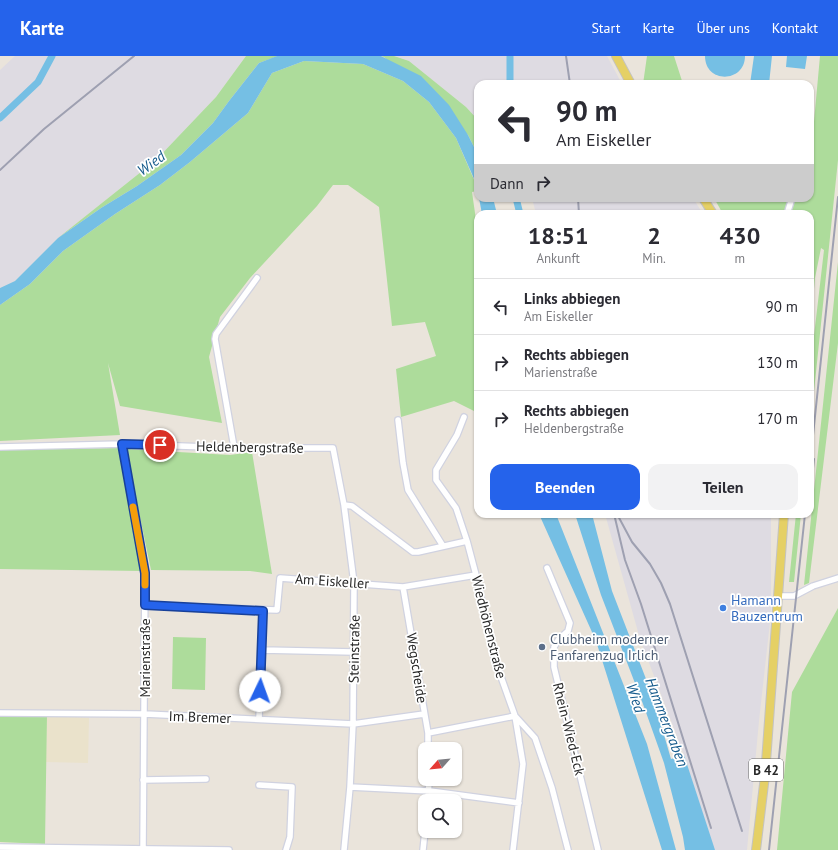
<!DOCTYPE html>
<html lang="de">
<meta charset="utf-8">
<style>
body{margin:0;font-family:"PT Sans",sans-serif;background:#f2f2f3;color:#2b2b33;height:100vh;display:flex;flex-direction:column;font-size:15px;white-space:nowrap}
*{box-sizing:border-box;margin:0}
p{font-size:13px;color:#7c7c81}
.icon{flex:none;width:22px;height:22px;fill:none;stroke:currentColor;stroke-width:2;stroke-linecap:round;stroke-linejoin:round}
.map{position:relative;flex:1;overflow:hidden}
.side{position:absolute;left:474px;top:154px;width:340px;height:308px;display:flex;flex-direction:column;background:#fff;border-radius:12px;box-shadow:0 1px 3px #0004}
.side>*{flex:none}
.top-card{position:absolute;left:474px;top:24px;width:340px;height:122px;border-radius:12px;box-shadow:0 1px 3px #0004;background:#fff;color:#2b2b33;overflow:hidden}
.needle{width:26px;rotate:243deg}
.controls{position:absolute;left:418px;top:686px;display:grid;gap:8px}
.controls a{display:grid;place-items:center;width:44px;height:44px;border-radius:8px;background:#fff;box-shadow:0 1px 3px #0004;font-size:20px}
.pin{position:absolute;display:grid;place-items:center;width:34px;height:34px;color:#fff;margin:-17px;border:2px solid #fff;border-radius:50%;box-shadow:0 1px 4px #0007}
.me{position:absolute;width:44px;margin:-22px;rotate:3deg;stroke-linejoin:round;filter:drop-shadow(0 0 3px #0008)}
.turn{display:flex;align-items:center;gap:14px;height:84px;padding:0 16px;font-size:18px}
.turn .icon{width:52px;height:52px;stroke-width:2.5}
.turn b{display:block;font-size:28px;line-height:34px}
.then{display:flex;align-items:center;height:38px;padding:0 16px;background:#0003;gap:8px;font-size:15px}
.eta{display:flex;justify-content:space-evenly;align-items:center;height:68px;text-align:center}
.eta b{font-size:24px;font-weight:800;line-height:28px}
.action{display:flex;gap:8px;margin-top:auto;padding:8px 16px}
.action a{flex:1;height:46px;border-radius:12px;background:#2563eb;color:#fff;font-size:16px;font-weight:800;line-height:46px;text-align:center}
.action a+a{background:#f2f2f3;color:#2b2b33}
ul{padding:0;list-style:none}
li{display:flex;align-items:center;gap:12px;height:56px;padding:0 16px;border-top:1px solid #e1e1e2}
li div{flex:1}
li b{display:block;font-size:15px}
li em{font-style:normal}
header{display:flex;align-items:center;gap:24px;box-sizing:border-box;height:56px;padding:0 20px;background:#2563eb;color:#fff}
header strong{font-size:19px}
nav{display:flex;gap:22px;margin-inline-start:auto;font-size:14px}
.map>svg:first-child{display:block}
</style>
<header>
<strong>Karte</strong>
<nav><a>Start</a><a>Karte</a><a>Über uns</a><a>Kontakt</a></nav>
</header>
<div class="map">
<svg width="838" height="794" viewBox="0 0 838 794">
<rect width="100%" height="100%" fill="#eae4db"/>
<path fill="#dedbe2" d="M15 0H246L216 41 156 104 58 182 15 225 0 232V14Z
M394 0H607L622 28H478V64L466 51 409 5Z
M532 142H693L703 158H536Z
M605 458H771V557L759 665 747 794H715L714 793 684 699 640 583Z"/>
<path fill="#eae2cb" d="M47 659 89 662 88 707 46 706Z"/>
<path fill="#addc9b" d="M246 0H278L259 7 229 45 213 67 181 99 137 130 101 152 58 182 156 104 216 41Z
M381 0H394L409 5 466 51 478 64V99L468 79 384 1Z
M647 0H674L683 28H643Z
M820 0H838V104L810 374V314L824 194 821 192 815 222 810 277V158H723L714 142H810V109Z
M304 5 363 8 403 25 429 46 456 82 475 126 477 135 472 136 478 178V357L454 345 401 361 396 313 436 300 425 266 392 270 379 151 348 129H333L317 150 250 222 220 261 209 301 222 367 120 350 108 307 120 379 0 385V249L30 228 63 195 115 158 160 129 190 106 248 57 272 17Z
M838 206V287L809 527 804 529Z
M119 392 143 515 0 513V394Z
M126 393 230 399 252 396 272 518 250 515 151 514Z
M796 458H801L794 526H789Z
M838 552V794H777L792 636Z
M173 581 206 582 205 634 172 633Z
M47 659 45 788 0 786V660Z"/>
<path fill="#75bfe4" d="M277 0H381L421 20 449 49 468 79 478 99V139L475 125 456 82 429 46 403 25 363 8 304 5 272 17 248 57 190 106 160 129 115 158 63 195 30 228 0 249V232L15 225 58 182 101 152 137 130 181 99 213 67 229 45 259 7Z
M705 0H745C745 27 705 28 705 0Z
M754 0H772L769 28H750Z
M787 0H807L805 13 786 11Z
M479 142H493L497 158H482Z
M539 458H556L647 688 676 794H662L596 585Z
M575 458H592L612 535 653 641 671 703 684 699 715 794H685L683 781 664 707 643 648 601 539Z"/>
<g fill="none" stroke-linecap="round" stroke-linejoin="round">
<path stroke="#75bfe4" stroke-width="7" d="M510 1V28
M0 62 38 26 52 0
M516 142 520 158"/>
<g stroke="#d0d2e0" stroke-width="8">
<path id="minor" d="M787 158 792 142
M464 361 457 379 436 414V424L456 452 467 485 476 519 495 604 515 660 523 708 513 794
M398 364 403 407 408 434 443 490
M122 388 145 517 143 794
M0 391 122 388 236 392H333L344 449 354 527 353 668 350 731 344 794
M234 391 215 283 216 278 257 222
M344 449 352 450 413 496H418L467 485
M547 512 570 567 568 575 559 583 554 591V611L598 794
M403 531 428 677V693
M779 540H794L813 530 838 522
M145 549 277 554 280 522 403 531 476 519
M262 594 354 596
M0 657 145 658 353 668 424 658
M259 663 263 555
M428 677 515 660 535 682 552 732 568 794
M143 724 206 723
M259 729 292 731 290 781 286 794
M350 731 430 735 519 747
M428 745 429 723
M0 791 229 794
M423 794 425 775"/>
</g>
<g stroke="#c3c3c3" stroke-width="10">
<path id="primary" d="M616 0 631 28
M703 142 713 158
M756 794 765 720 784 458"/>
</g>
<use href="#minor" stroke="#fff" stroke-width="5.5"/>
<use href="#primary" stroke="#e5d065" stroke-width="8"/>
<path stroke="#9ea0b1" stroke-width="2" d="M566 0 570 28
M0 114 44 73 134 0
M578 142 579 158
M810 408 838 141
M810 440 814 403
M617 458 632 486 650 508 661 527 670 548 742 775
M615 462 625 504 641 548 711 772
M769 794 805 458"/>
</g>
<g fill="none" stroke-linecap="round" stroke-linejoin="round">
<g stroke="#184099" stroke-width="10">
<path id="route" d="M160 389 122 388 145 517V549L263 555 260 635"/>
</g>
<use href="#route" stroke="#2563eb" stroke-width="7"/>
<path stroke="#f59e0b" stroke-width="7" d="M133 451 145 517V529"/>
</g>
<circle fill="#3f7fe0" stroke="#fff" stroke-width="1.5" cx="723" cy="552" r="4"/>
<circle fill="#5c6f8a" stroke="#fff" stroke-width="1.5" cx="542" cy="591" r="4"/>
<g text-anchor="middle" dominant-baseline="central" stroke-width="3.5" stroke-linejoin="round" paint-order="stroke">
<rect fill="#fff" stroke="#686868" stroke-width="1" x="749" y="703" width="34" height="22" rx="3"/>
<g font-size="13" font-weight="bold" fill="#282828">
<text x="766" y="714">B 42</text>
</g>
<g font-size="14" fill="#282828" stroke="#fff">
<text transform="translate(250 391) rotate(1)">Heldenbergstraße</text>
<text transform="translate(332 525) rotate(4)">Am Eiskeller</text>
<text transform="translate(489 571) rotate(76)">Wiedhöhenstraße</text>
<text transform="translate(354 593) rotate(-89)">Steinstraße</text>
<text transform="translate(145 602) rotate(-90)">Marienstraße</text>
<text transform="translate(417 612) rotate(81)">Wegscheide</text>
<text transform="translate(200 661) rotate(2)">Im Bremer</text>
<text transform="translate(569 673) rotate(76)">Rhein-Wied-Eck</text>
</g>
<g font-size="14" fill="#366cbe" stroke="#fff" text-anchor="start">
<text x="731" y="544">Hamann<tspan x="731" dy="16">Bauzentrum</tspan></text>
</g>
<g font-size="14" fill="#4e5e75" stroke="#fff" text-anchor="start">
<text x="550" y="583">Clubheim moderner<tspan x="550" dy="16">Fanfarenzug Irlich</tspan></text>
</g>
<g font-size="15" font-style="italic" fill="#175c8d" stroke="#fff">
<text transform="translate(151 107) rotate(-36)">Wied</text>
<text transform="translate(636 642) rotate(72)">Wied</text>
<text transform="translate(667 666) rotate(69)">Hammergraben</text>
</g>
</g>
</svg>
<div class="controls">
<a><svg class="needle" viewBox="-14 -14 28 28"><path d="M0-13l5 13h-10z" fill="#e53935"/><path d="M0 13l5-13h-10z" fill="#7c7c81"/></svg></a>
<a><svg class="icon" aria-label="search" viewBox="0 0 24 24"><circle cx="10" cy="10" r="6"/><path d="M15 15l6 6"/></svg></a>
</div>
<div class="pin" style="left:160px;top:389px;background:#d93025"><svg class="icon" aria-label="arrive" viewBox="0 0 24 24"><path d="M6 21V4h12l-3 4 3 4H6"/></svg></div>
<svg class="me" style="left:260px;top:635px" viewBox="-20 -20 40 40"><circle r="19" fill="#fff"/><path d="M0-13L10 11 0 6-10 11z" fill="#2563eb"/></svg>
<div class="top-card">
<div class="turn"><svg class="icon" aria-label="left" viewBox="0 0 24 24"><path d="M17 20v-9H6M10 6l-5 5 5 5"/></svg><div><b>90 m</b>Am Eiskeller</div></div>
<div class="then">Dann<svg class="icon" aria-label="right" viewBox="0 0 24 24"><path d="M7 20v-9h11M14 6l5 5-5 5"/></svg></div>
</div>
<section class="side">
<div class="eta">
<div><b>18:51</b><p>Ankunft</p></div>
<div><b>2</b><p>Min.</p></div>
<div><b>430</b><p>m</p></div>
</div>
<ul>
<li><svg class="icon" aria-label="left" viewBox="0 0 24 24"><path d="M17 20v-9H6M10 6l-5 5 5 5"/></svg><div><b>Links abbiegen</b><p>Am Eiskeller</p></div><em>90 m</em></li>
<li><svg class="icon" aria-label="right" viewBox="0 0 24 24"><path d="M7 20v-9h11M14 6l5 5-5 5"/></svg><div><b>Rechts abbiegen</b><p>Marienstraße</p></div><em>130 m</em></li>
<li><svg class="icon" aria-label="right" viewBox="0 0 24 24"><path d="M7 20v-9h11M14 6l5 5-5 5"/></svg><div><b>Rechts abbiegen</b><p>Heldenbergstraße</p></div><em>170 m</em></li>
</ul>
<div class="action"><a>Beenden</a><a>Teilen</a></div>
</section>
</div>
